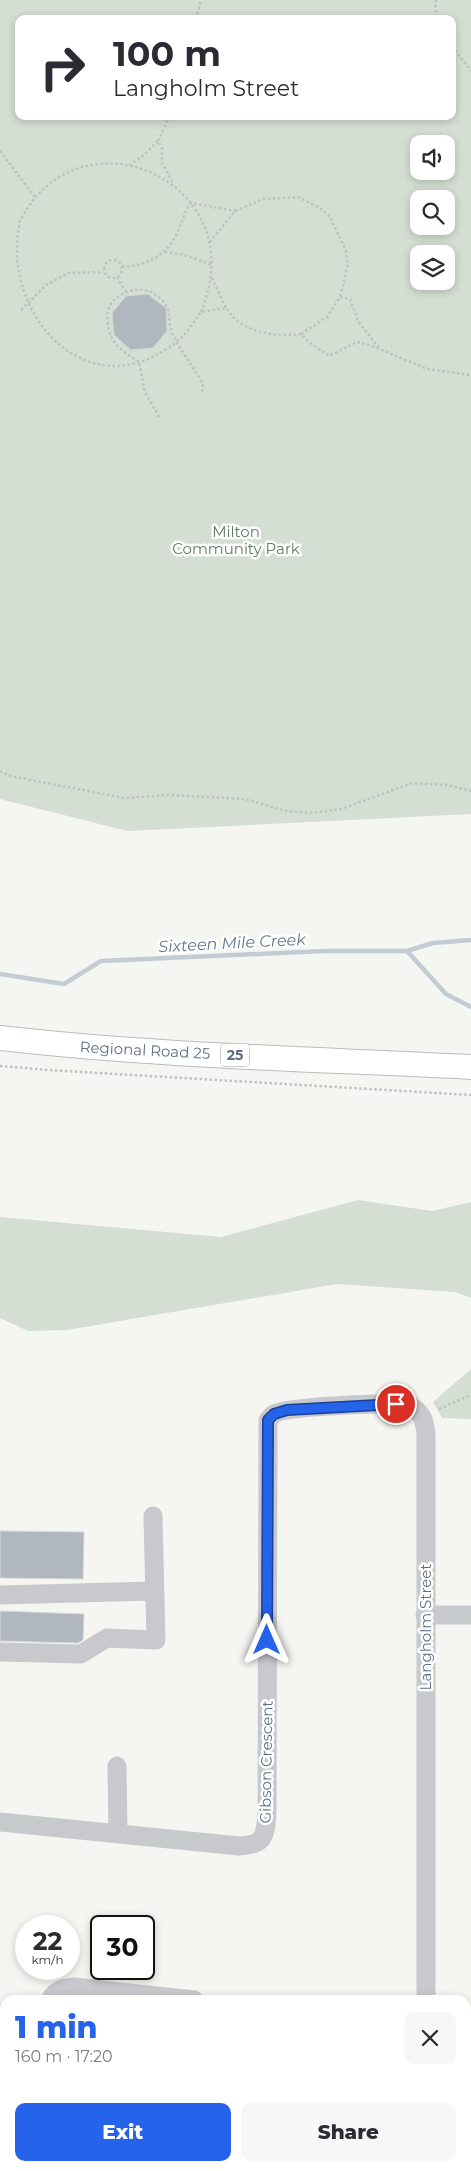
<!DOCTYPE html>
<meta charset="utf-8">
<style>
body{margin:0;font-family:Montserrat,sans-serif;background:#f7f7f7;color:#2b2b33;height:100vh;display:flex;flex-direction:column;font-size:19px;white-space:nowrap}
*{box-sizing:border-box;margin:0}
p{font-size:16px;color:#7c7c81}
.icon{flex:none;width:28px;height:28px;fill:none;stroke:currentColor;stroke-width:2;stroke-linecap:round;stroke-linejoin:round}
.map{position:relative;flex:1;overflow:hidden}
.side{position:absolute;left:0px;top:1995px;width:471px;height:176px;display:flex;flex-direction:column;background:#fff;border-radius:15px 15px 0 0;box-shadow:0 2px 8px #0003}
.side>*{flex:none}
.top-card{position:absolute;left:15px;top:15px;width:441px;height:105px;border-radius:10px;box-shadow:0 2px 8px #0003;background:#fff;color:#2b2b33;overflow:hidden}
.tools{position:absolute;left:410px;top:135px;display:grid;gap:10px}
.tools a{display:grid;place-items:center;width:45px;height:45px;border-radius:10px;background:#fff;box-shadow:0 2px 8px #0003;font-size:25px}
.speed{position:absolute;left:15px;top:1915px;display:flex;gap:10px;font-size:25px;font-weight:700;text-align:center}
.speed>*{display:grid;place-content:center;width:65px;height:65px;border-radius:50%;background:#fff;box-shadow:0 2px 8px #0003;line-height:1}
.speed small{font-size:12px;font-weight:400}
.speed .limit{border:2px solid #111;border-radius:8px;background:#fff;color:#111}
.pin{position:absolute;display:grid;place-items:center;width:42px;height:42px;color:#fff;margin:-21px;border:2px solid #fff;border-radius:50%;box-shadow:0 1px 5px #0007}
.me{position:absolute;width:55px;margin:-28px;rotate:0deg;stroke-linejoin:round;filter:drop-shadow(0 0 4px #0008)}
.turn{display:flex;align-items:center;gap:18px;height:105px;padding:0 15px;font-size:22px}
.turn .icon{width:65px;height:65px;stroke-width:2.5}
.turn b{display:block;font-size:35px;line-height:42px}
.round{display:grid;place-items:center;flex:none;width:52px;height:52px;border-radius:10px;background:#f7f7f7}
.overview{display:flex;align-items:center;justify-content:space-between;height:85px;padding:0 15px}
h1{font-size:30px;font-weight:800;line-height:38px;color:#2563eb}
.cta{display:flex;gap:10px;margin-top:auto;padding:10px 15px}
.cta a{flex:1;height:58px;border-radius:10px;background:#2563eb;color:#fff;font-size:20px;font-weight:800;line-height:58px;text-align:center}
.cta a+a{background:#f7f7f7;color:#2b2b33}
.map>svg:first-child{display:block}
</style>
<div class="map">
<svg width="471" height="2171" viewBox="0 0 471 2171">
<rect width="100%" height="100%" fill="#f5f6f1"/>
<path fill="#d4ded2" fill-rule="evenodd" d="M0 0H471V814L127 831 0 799ZM19 19H452V116H19ZM419 144H446V171H419ZM419 199H446V226H419ZM419 254H446V281H419Z
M358 1200 432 1211 471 1202V1298L455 1292 337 1284 67 1330 28 1331 0 1318V1217L221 1237Z
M471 1369V1419L442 1418 433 1402Z"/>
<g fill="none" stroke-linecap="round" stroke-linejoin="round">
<path stroke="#c4ccd3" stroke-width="4.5" d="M407 951 446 994 471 1007
M0 974 64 984 101 961 325 951H407L433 943 471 940"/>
</g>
<path fill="#b1b7be" stroke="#d6d7d4" d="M148 294 166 308 167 331 153 348 131 350 114 335 112 313 126 296Z
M0 1531 84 1532 83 1579 0 1578Z
M0 1611 84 1614 83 1640 78 1643 0 1641Z"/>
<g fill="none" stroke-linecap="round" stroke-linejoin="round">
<g stroke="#b9bcc0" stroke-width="26">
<path id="major" d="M0 1038C156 1056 314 1059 471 1067"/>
</g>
<path stroke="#c0c1c3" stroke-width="2.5" stroke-dasharray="2.5 2.5" stroke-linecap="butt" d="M436 0 435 9 438 19
M196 19 201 0
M452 46 471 71
M170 116 158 141 162 148V163L173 183
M0 151 35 197
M129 165 144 155 158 141
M210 242 235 211 263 199 298 197 320 208 330 217 346 251 348 264 340 297
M165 252 184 255 213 265
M104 269a9 9 0 1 1 18 0a9 9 0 1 1-18 0Z
M122 267C147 266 168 255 178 231 183 221 184 212 191 203L235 211
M117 277 125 291
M212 278 226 308
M21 310 46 285 69 273 103 272
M201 312C256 181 79 104 20 221 0 311 82 404 165 350 181 341 191 327 201 312L226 308C230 313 234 319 239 322 255 334 282 337 301 334L310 343 329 356 357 342 370 345 427 369 471 375
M301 334 327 317 340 297 350 299 358 321 379 348
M159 417 145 392 139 362C130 356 115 347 111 336 108 330 106 317 108 310 115 290 144 283 159 297 174 310 166 321 173 335 181 352 194 367 203 384L202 392
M0 771 10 776 125 798 168 795 245 799 286 811 312 813 341 809 412 783 447 785 471 791
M0 1066 48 1070 471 1095
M439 1409 471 1395"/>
<path stroke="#c7c9cd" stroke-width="19" d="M0 1595 154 1591
M425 1615H471
M0 1652 81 1654 107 1638 156 1640 153 1516
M117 1766 118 1834
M0 1822 239 1846C263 1845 265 1838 267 1815L268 1420C270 1418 271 1416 274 1414 287 1406 387 1403 407 1404 421 1411 425 1419 426 1435V2000
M50 2000C55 1990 63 1988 74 1987L194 2000
M466 2032H471
M0 2150H5
M145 2166 188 2171"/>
<use href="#major" stroke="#fff" stroke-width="24"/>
</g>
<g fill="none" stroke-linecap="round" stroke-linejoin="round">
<g stroke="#184099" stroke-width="12">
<path id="route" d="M267 1640 268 1420 274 1414 287 1410 396 1404"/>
</g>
<use href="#route" stroke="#2563eb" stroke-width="9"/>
</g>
<g text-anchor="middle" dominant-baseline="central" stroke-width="5" stroke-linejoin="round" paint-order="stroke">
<rect fill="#fff" stroke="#909aaa" stroke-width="1" x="221" y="1043.5" width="28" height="23" rx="4"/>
<g font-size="14" font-weight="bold" fill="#616f85">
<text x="235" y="1055">25</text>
</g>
<g font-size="15" fill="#627c61" stroke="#fff">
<text x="236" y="531">Milton<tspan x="236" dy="17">Community Park</tspan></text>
</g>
<g font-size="15" fill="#616f85" stroke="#fff">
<text transform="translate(145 1050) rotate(3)">Regional Road 25</text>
<text transform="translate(425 1627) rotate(-90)">Langholm Street</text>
<text transform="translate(266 1762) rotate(-89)">Gibson Crescent</text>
</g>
<g font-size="16" font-style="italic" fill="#62788a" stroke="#fff">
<text transform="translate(232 943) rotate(-3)">Sixteen Mile Creek</text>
</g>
</g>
</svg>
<div class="tools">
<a><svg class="icon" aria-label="sound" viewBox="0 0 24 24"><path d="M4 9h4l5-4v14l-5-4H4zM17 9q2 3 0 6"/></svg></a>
<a><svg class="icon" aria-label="search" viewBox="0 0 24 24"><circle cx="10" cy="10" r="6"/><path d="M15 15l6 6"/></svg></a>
<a><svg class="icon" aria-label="layers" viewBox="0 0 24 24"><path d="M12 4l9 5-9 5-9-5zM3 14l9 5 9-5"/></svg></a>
</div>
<div class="speed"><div>22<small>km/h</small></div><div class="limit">30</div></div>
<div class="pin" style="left:396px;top:1404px;background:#d93025"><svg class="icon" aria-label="arrive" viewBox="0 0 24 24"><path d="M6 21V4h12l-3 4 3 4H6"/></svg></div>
<svg class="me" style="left:267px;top:1640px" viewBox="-20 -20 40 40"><path d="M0-17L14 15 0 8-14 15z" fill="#2563eb" stroke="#fff" stroke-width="4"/></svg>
<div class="top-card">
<div class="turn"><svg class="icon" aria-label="right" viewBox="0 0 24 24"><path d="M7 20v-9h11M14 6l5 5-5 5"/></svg><div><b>100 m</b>Langholm Street</div></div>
</div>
<section class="side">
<div class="overview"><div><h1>1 min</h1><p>160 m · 17:20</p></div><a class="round"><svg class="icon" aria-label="close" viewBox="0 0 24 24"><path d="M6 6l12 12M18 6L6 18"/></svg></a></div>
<div class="cta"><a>Exit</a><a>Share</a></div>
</section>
</div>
